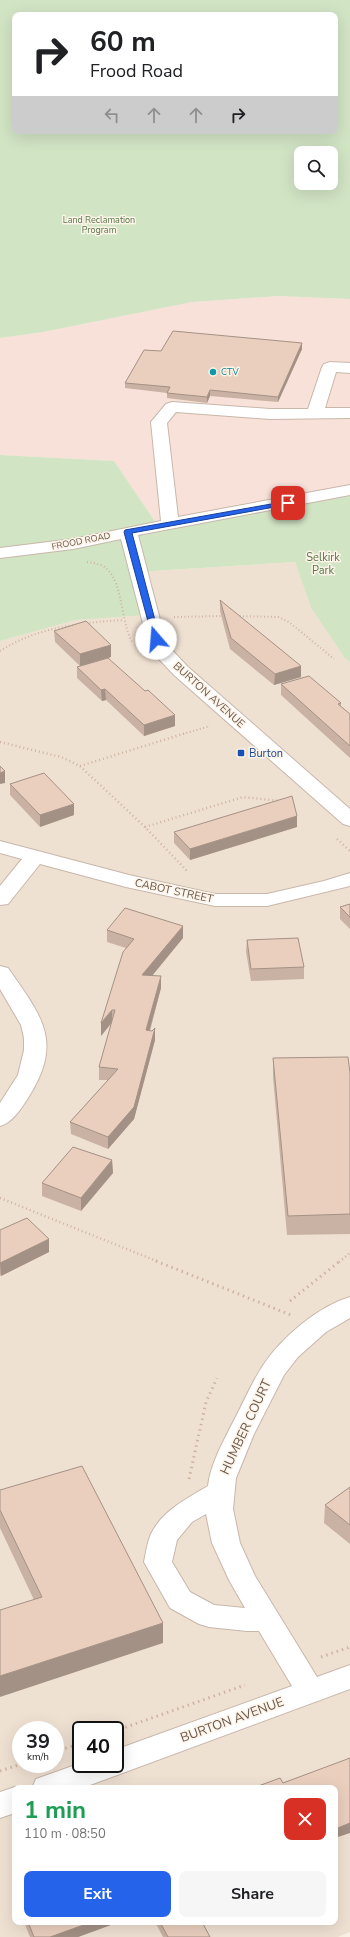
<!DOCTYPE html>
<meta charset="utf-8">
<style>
body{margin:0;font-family:"Nunito Sans",sans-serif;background:#f6f6f6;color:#202124;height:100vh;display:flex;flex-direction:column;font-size:15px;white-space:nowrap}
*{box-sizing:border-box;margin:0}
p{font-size:13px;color:#757577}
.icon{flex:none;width:22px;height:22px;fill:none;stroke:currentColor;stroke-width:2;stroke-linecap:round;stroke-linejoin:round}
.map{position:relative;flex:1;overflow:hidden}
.side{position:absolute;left:12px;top:1785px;width:326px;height:140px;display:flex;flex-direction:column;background:#fff;border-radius:8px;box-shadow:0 4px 16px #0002}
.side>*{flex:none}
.top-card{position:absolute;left:12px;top:12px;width:326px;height:122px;border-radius:8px;box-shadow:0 4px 16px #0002;background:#fff;color:#202124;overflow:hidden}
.controls{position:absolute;left:294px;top:146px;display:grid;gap:8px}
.controls a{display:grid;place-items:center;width:44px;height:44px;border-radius:8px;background:#fff;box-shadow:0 4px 16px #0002;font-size:20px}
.speed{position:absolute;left:12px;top:1721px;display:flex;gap:8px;font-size:20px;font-weight:700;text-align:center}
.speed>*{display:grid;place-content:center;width:52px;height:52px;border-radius:50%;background:#fff;box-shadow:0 4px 16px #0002;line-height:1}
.speed small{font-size:10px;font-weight:400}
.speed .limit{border:2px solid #111;border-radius:6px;background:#fff;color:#111}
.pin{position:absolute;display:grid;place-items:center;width:34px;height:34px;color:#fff;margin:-17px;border-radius:8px;box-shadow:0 2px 6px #0006}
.me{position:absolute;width:44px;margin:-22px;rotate:342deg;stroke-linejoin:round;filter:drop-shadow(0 0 3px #0008)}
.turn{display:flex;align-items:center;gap:14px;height:84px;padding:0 12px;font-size:18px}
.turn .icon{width:52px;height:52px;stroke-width:2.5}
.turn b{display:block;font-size:28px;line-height:34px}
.lanes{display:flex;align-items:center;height:38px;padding:0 12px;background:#0003;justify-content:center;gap:20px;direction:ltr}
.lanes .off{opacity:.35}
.round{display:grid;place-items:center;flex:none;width:42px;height:42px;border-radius:8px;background:#f6f6f6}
.headline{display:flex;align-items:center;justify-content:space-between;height:68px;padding:0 12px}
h1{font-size:24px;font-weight:700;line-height:30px;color:#1e9e55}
.action{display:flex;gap:8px;margin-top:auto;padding:8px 12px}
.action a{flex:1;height:46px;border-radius:8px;background:#2563eb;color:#fff;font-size:16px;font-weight:700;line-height:46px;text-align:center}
.action a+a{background:#f6f6f6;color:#202124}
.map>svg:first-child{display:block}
</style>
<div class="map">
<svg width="350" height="1937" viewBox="0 0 350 1937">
<rect width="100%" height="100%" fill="#f9f0e3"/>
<path fill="#efe1d2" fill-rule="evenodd" d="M295 562 311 608 345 657 350 662V1932L338 1937H0V641L76 620 147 615 135 572ZM21 1730H55V1764H21ZM81 1730H115V1764H81ZM15 1788H335V1922H15Z"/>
<path fill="#f8e1d8" d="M278 296 350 299V490L158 526 114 461 0 455V338L43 332 192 302Z"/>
<path fill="#d1e4c4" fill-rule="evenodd" d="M0 0H350V299L278 296 192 302 43 332 0 338ZM15 15H335V131H15ZM301 153H331V183H301Z
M0 455 114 461 158 526 350 490V662L345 658 311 608 295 562 136 572 147 615 76 620 0 641Z"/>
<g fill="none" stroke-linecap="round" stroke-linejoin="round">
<g stroke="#c8b7ab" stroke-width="2">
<path id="minor" d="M330 362 350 363V373L336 372 325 408H350V418L270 419 176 412 167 423 178 517 350 485V495L138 535 165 639 171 649 188 667 350 809V826L343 824 174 675 156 656 147 639 121 539 73 549 0 558V548L73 539 161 521 151 422 166 404 172 402 270 409H308L322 367 324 364Z
M0 841 129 875 215 894H267L324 881 350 873V886L267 906H215L126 887 40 864 8 904 0 905V886L22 859 0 853Z
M0 966 8 968C42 1017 64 1041 28 1098 20 1110 13 1122 0 1126V1103L18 1075 24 1050V1038L21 1025 0 989Z
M350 1297V1318L326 1332 298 1357 284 1375 254 1434 236 1478 233 1509 240 1543 255 1576 317 1677 350 1665V1689L82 1788H32L36 1779 81 1763V1764H115V1750L292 1686 259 1631H247L209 1627 199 1624 170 1608 144 1562C146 1553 147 1543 151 1534 162 1511 186 1499 208 1486 210 1466 222 1444 231 1426 242 1406 251 1383 264 1364 282 1337 319 1306 350 1297ZM206 1514 212 1543 229 1580 245 1608 214 1605 190 1592 172 1562 177 1540 192 1522Z
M15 1787 17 1788H15V1813L0 1818V1792Z"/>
</g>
<path stroke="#cfb3a2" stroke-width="2" stroke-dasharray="1 2.5" stroke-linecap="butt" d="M87 562C94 563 102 564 107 569 123 584 121 622 132 642
M236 616 278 617 289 622 334 659
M174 617 223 616
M0 651C38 627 79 623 123 620
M183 734 210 726"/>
<path stroke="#cfb3a2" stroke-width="2.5" stroke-dasharray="1 3" stroke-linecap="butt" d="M0 742 61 757 80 766 145 827 188 872
M80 766 186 733
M145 827 243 797 280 801
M337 839 350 851
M0 1198 159 1262
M339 1262 350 1253"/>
<path stroke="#cfb3a2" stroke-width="3" stroke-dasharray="1.5 4" stroke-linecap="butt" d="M156 1261 291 1315
M290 1301 340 1261
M189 1479 206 1402 217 1378
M321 1657 350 1647
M115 1731 245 1685
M55 1752 81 1743
M0 1771 21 1764"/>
<use href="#minor" fill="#fff" fill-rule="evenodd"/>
</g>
<path fill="#c9b2a3" d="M302 349 278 402 210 396 207 403 167 398V393L125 388V383L161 351Z
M220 600 301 677 274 685 230 649 220 611Z
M54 631 111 657 80 666 55 642Z
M77 667 145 691 175 726 144 736 106 700 102 701 77 678Z
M281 684 341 703V707L350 714V758L281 695Z
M10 784 74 804V815L40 827 10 795Z
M297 827 190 860 174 843V832Z
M350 904V929L340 919V907Z
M107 930 183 938 152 975 161 988 150 1031H152L155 1028V1040L134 1119 108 1149 71 1134 70 1122 108 1080H99V1067L111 1024 101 1036 126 948 107 942Z
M247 940 304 967V979L251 981 246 952Z
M273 1058 350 1073V1234L287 1235 273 1077Z
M112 1160 113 1173 81 1211 42 1196V1183Z
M0 1230 49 1252 1 1276 0 1275Z
M350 1487V1544L324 1523 325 1505Z
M0 1490 163 1623V1643L34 1600 0 1528Z
M24 1922H119L78 1937H30Z
M155 1922H202L210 1937H163Z"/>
<path fill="#a49185" d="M302 343V349L278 402V397Z
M210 390V396L207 403V397Z
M111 645V657L80 666V654Z
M301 666V677L274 685 275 674Z
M105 689 106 700 102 701 101 690Z
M175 715V726L144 736V725Z
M5 771V783L0 784V773Z
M74 804V815L40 827V815Z
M297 816V827L190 860V849Z
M183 926V938L143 987 142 975Z
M161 976V988L146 1043V1030Z
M112 1010V1022L101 1036V1023Z
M155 1028V1040L134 1119 108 1149V1137Z
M112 1160 113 1173 81 1211V1198Z
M49 1239V1252L1 1276 0 1263Z
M163 1623V1643L0 1697V1676Z
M350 1823V1833L335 1838V1829Z
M92 1922H119L78 1937H50Z"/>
<path fill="#eacfbe" stroke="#a49185" d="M173 331 302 343 278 397 210 390 207 397 167 393 170 387 125 383 144 350 161 351Z
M220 600 301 666 275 674 231 638Z
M86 621 111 645 80 654 54 631Z
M108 658 145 691 148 690 175 715 144 725 105 689 101 690 77 667Z
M309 676 341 703 338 704 350 714V746L281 684Z
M0 766 5 771 0 773Z
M44 773 74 804 40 815 10 784Z
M292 796 297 816 190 849 174 832Z
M350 904V917L340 907Z
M125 908 183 926 142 975 161 976 146 1030 152 1031 155 1028 134 1107 108 1137 70 1122 118 1069 99 1067 115 1010H112L101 1023 123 952 134 939 107 930Z
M298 938 304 967 251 969 247 940Z
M348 1057 350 1073V1214L288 1216 273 1058Z
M73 1147 112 1160 81 1198 42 1183Z
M27 1218 49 1239 0 1263V1230Z
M82 1466 163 1623 0 1676V1610L42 1597 0 1510V1490Z
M350 1487V1525L325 1505Z
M350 1758V1823L335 1829V1788H253L280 1778 283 1783Z
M28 1922H92L50 1937H34Z
M160 1922H202L210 1937H168Z"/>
<path fill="#2563eb" stroke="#184099" d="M288 501H291V504L132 533 160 639 153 640 124 532 125 530Z"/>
<circle fill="#0f9aa8" stroke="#fcf4e8" stroke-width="1.5" cx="213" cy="372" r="4"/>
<rect fill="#1a4fb4" stroke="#fcf4e8" stroke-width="1.5" x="237" y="749" width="8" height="8" rx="2"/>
<g text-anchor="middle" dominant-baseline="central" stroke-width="3" stroke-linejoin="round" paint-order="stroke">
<g font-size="9" fill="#577749" stroke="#fcf4e8">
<text x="99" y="220">Land Reclamation<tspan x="99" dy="10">Program</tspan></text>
</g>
<g font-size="9" fill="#0d838f" stroke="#fcf4e8" text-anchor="start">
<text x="221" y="372">CTV</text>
</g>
<g font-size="9" fill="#6d584c" stroke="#fcf4e8">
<text transform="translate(81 541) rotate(-11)">FROOD ROAD</text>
</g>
<g font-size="11" fill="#577749" stroke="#fcf4e8">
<text x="323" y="557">Selkirk<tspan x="323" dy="13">Park</tspan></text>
</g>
<g font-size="11" fill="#6d584c" stroke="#fcf4e8">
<text transform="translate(209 695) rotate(42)">BURTON AVENUE</text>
<text transform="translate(174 891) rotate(12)">CABOT STREET</text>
</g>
<g font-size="11" fill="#164399" stroke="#fcf4e8" text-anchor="start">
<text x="249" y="753">Burton</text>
</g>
<g font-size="13" fill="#6d584c" stroke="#fcf4e8">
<text transform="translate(246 1427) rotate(-65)">HUMBER COURT</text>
<text transform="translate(232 1720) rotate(-20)">BURTON AVENUE</text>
</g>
</g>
</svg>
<div class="controls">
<a><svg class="icon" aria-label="search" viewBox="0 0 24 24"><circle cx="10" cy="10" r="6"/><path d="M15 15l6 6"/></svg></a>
</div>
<div class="speed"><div>39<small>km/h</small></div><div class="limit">40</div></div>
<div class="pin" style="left:288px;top:503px;background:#d93025"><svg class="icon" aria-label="arrive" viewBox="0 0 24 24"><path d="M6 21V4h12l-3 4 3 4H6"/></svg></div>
<svg class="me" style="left:156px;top:639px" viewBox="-20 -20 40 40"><circle r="19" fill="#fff"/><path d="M0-13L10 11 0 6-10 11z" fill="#2563eb"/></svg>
<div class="top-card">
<div class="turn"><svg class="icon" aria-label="right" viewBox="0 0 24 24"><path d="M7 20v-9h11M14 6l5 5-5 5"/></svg><div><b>60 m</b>Frood Road</div></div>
<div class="lanes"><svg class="icon off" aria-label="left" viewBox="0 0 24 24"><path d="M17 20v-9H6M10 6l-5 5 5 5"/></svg><svg class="icon off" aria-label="ahead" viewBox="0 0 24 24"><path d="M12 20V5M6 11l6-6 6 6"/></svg><svg class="icon off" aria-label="ahead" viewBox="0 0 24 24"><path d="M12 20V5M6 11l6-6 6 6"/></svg><svg class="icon" aria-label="right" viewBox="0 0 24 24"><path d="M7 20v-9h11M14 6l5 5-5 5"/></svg></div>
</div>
<section class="side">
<div class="headline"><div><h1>1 min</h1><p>110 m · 08:50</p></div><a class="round" style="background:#d93025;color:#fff"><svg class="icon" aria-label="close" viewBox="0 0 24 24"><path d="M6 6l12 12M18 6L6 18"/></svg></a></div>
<div class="action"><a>Exit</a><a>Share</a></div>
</section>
</div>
